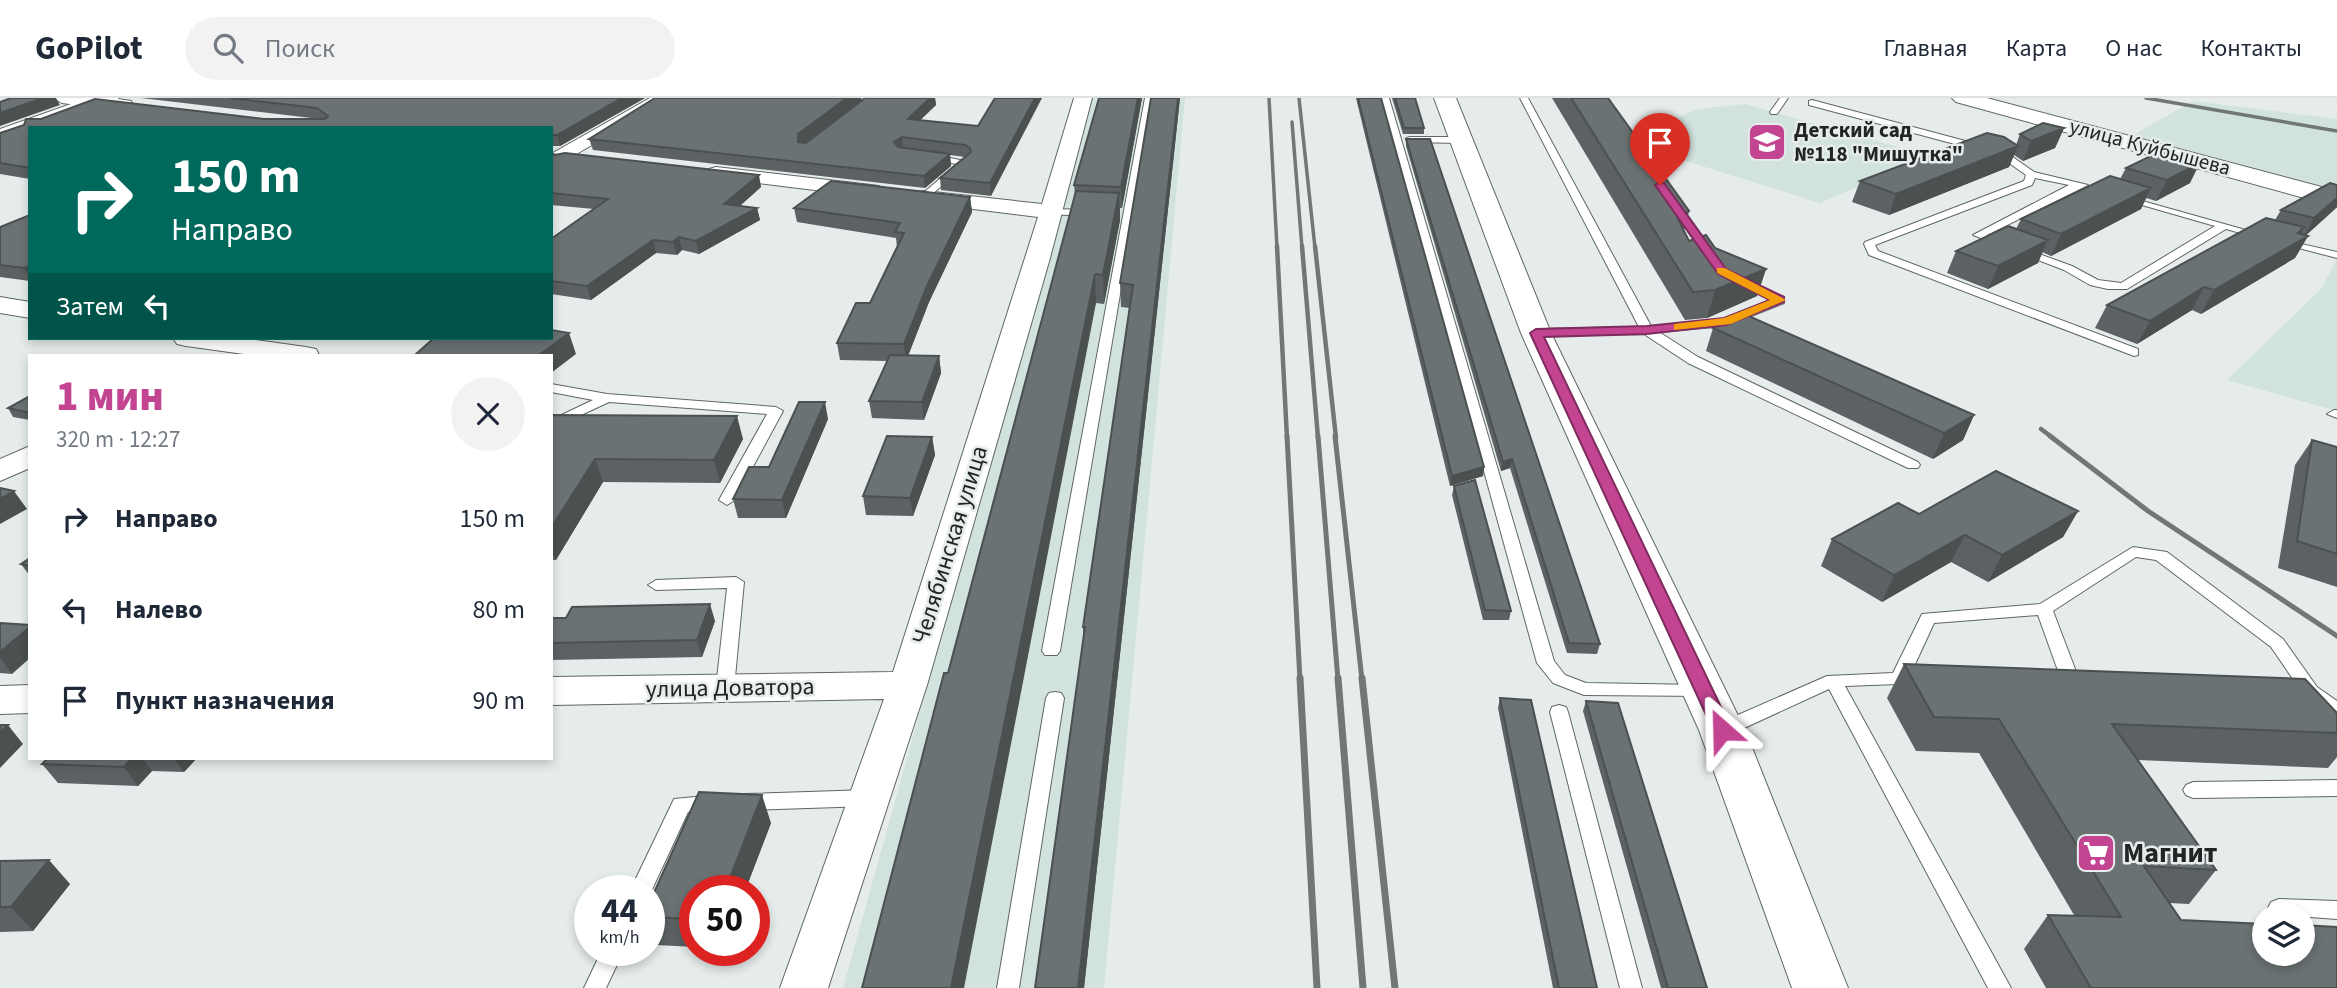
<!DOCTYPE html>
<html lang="ru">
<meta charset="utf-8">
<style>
body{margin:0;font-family:"Source Sans 3",sans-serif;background:#f2f2f3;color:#1f2937;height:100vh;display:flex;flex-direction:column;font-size:26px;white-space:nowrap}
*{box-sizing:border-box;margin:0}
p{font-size:23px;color:#747a83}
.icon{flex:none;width:38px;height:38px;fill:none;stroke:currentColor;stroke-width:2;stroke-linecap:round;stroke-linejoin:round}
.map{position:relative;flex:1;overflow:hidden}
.drawer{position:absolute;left:28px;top:256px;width:525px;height:406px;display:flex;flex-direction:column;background:#fff;border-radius:0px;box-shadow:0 4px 10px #0003}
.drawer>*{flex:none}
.hud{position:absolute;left:28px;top:28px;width:525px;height:214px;border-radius:0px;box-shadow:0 4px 10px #0003;background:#00695c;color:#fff;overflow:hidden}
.buttons{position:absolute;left:2252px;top:805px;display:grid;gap:14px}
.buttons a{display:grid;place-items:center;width:63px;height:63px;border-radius:50%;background:#fff;box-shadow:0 4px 10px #0003;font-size:35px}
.speed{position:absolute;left:574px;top:777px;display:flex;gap:14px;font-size:35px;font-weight:700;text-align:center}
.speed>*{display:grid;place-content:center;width:91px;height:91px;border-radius:50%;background:#fff;box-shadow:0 4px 10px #0003;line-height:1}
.speed small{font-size:18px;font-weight:400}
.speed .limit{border:10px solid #d22;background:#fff;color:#111}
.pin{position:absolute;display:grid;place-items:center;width:60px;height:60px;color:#fff;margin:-72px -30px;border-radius:50% 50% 50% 0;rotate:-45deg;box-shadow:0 0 7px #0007}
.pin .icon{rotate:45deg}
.me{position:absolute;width:77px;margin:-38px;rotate:335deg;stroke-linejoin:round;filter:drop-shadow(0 0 5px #0008)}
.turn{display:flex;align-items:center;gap:24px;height:147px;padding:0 28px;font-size:32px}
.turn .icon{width:91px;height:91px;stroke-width:2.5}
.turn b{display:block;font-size:49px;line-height:60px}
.then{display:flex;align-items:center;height:66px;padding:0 28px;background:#0003;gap:14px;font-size:26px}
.round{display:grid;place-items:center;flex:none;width:74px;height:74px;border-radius:37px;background:#f2f2f3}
.head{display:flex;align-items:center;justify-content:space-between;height:119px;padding:0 28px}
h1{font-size:42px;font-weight:800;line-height:52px;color:#c34491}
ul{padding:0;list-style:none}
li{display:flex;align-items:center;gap:21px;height:91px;padding:0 28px}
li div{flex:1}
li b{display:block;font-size:26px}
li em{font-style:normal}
header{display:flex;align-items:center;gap:42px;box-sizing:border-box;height:98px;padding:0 35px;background:#fff;border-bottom:2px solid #e0e1e3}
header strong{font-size:33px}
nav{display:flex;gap:38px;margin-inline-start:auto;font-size:24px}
.search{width:490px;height:63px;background:#f2f2f3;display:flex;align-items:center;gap:18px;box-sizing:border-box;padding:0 24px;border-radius:38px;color:#747a83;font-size:26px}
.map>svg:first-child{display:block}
</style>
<header>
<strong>GoPilot</strong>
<div class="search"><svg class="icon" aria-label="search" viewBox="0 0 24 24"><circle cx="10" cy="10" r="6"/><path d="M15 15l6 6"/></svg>Поиск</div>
<nav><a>Главная</a><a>Карта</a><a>О нас</a><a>Контакты</a></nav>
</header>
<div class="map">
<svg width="2337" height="890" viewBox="0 0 2337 890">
<rect width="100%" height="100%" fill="#e5eceb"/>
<path fill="#d1e2df" d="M1091 0H1185L1104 890H843Z
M2193 3 2337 21V95L2130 39Z
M1745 6 1930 58 1820 105 1664 56 1644 32 1699 11Z
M2337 161V313L2227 282 2321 191Z"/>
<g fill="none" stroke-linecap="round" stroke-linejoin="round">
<g stroke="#5f6665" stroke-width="2">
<path id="service" d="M1145 0H1153L1060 553 1057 557H1045L1042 553Z
M1381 0H1389L1554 563 1565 577 1586 585 1701 587 1707 588 1710 593 1707 598 1584 597 1553 585 1537 565Z
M1520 0H1528L1651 228 1724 221 1770 202 1738 185V181L1742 180 1784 199V205L1726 228 1659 234 1698 259 1918 364 1920 367 1918 370H1908L1688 265 1644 236 1532 238 1530 235 1536 231 1639 229Z
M1780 0H1788L1777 16H1771L1770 14Z
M1812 2 1984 48 1986 50 1981 53 1809 7V3Z
M1410 39H1462L1467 42 1462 45 1407 44V40Z
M2007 48 2012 51 2007 55 2034 74 2088 87 1987 137 2072 168 2098 182 2121 185 2215 128 2121 101V97L2267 138 2262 141 2226 131 2127 191H2108L2090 187 2064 172 1973 137 2069 87 2035 80 2032 87 1875 147 1878 153 2138 251V257L2134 258 1869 157 1864 146 1865 144 2024 83 2026 77 1995 55Z
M930 56 970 64 925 102 920 99 921 97 957 66 927 61 925 59Z
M1670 104H1678L1715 156 1713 158H1705L1669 106Z
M1051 111 1091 112 1096 115 1091 118 1047 116 1046 114Z
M2279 141 2337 154V160L2279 145Z
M551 286 607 296 776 309 783 313 735 402 727 407 719 402 767 316 609 304 551 331V322L593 302 551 294Z
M2334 312H2337V320L2327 316Z
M2133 449 2167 454 2283 541 2317 589 2337 603V620L2330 618 2306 595 2292 594 2289 589 2295 584 2271 549 2156 462 2136 459 2053 513 2080 584 2077 588H2065L2062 584 2038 517 1934 525 1911 575 1925 577 1928 581 1925 585 1845 588 2011 890H1988L1829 591 1729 637 1722 639 1715 637 1713 632 1715 627 1827 578 1893 575 1922 516 2040 506Z
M736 479 744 484 734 590 731 595H719L716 590 727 490 656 492 648 487 656 482Z
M1055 594 1061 595 1064 600 1019 890H997L1046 600 1049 595Z
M1559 607 1566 609 1568 614 1642 890H1620L1550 614 1552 609Z
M2337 682V698L2193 700 2186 697 2183 692 2186 687 2193 684Z
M869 692 876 695 879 700 876 705 869 708 745 712 738 709 735 704 738 699 745 696Z
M716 697 723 700 726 705 723 710 688 714 649 798V793H630L674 701Z
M2279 801 2337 803V821L2271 816 2268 810 2271 804Z
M602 852H624L606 890H584Z"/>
</g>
<g stroke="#5f6665" stroke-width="2">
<path id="minor" d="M53 0H111L131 3 133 7 124 13 62 5Z
M650 0H672L551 71V56Z
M1074 0H1092L1050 160 927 587 828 890H780L884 601 551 607V579L893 574 1038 119 924 105 916 104 913 99 916 94 924 93 1042 106Z
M716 69 871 87 879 88 882 93 879 98 871 99 709 79 706 75 709 71Z
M0 199 30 204V220L0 215Z
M173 240H241L306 249 316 251 319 257H251L186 248 177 246Z
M30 348V370L0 383V361Z
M30 587V615L0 616V588Z"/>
</g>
<g stroke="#5f6665" stroke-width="2">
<path id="tertiary" d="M88 0H119L115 4 46 30H30V36L0 46V31Z"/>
</g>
<g stroke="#5f6665" stroke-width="2">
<path id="secondary" d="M1434 0H1456L1551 235 1745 632 1848 890H1792L1699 632 1521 235Z
M1952 0H1987L2337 93V109L1956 4Z"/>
</g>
<use href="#service" fill="#fff" fill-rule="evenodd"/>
<use href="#minor" fill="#fff" fill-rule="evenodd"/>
<use href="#tertiary" fill="#fff" fill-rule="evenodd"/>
<use href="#secondary" fill="#fff" fill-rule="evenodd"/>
<path stroke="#717676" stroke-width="3.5" d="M1269 0 1277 150
M1299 0 1315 150
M2146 0 2337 33
M1292 24 1302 150"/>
<path stroke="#717676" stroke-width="4.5" d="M1277 148 1287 340
M1302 148 1318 340
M1315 148 1336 340
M2041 331 2053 340"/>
<path stroke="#717676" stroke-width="5" d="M1287 338 1300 582
M1318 338 1338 582
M1335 338 1362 582
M2050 338 2148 413 2337 538"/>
<path stroke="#717676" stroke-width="7" d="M1300 580 1317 890
M1338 580 1363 890
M1362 580 1395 890"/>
</g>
<path fill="#5c6263" d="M141 0H645L560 48H551V30H30V81L0 76V35L24 27 26 21H41L95 1 264 21H320Z
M655 0H861L862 2 805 45H806L865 0H935L936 7 920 22 978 28 995 0 991 98 941 92 940 80 965 59 950 57 951 68 925 90 593 52 589 41Z
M1099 0H1142L1122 110H1120V122L1104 206 1096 205 948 575 1075 97 1074 87Z
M1151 0H1180L1084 890 1083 529 1130 210 1121 209 1120 185Z
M1356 0H1381L1484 369 1483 378 1450 388Z
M1392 0H1415L1424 30V36H1403Z
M1552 0H1608L1689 113 1684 132 1689 143 1715 150 1766 171 1757 198 1707 220 1685 222Z
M2064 30 2055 50 2023 63 2014 57 2009 69 1889 117 1852 104 1860 83 2016 47 2020 36Z
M1406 41 1600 546 1597 556 1567 555 1510 370 1501 373 1406 48Z
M551 55 555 57 761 89 740 108 757 110 760 122 699 156 682 152 677 157 656 155 591 202 551 196V141L594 111 551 107Z
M2126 70 2190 85 2156 103 2146 100 2141 111 2051 158 2042 154 2038 165 1988 191 1947 175 1956 153 2016 131 2021 121 2120 81Z
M2337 87V108L2335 111 2306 137 2308 138 2295 160 2201 216 2192 212 2137 246 2095 230 2107 207 2275 122 2281 112Z
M970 99 972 114 929 204 908 258H939L941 275 924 322 872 320 869 303 887 263 840 262 837 245 870 205 897 149 896 140 797 124 794 110Z
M30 117V183L0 179V129Z
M1713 230 1974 317 1963 342 1933 361 1706 253Z
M30 298V322L13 319 8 310Z
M551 317 743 341 720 385 603 384 556 462H551Z
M828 321 786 420H738L733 401 769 369Z
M932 339 935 357 913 418 866 417 863 398Z
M2312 342 2337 349V489L2278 470 2295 367Z
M1454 388 1511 513 1509 522H1483L1452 397Z
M2078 413 2063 439 1988 484 1951 464 1882 504 1821 468 1832 441 1919 416Z
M30 460V478L21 466Z
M551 520 715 523 702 559 551 562Z
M0 525 12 576 0 575Z
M1904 566 2337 615V659L2328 670 2138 662 2216 772 2189 806 2169 805 2181 822 2337 890H2046L2024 851 2048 817H2074L1979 655 1916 653 1887 600Z
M1500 600 1597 890H1553L1498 610Z
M1586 603 1707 890H1661L1583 613Z
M48 660H197L184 674 152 673 138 688 58 685 42 666Z
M771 725 745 793H695V849L656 847 649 832V806Z
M0 763 70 786 33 833 0 834Z"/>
<path fill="#4b5050" d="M43 0H56L60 7 0 28V15Z
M622 0H645L560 48 557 37Z
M847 0H861L862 2 800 48 798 44V36Z
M930 0H935L936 7 910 32 908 21Z
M1035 0H1042L991 98 990 85Z
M1138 0H1142L1122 110 1121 89Z
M1178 0H1180L1084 890H1078Z
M2064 30 2055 50 2023 63 2031 43Z
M902 39 903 50 895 56 894 44Z
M2018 48 2009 69 1889 117 1896 96Z
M950 56 951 68 925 90 924 78Z
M2200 65 2190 85 2156 103 2167 82Z
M759 77 761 89 727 119 724 106Z
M2151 90 2141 111 2051 158 2061 136Z
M1119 95 1120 122 1104 206 1103 177Z
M970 99 972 114 929 204 906 263 904 246 927 188Z
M2337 100V108L2335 111 2302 141 2308 138 2295 160 2201 216 2214 192 2298 135 2304 129 2295 146 2302 142 2314 120Z
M757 110 760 122 699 156 696 143Z
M1689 113 1682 139 1677 119Z
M679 139 682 152 677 157 673 144Z
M653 142 656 155 591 202 587 188Z
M2048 142 2038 165 1988 191 1998 168Z
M30 168V179L24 170Z
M1766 171 1757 198 1707 220 1715 192Z
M1095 176 1096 205 964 890H951Z
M2204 189 2192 212 2137 246 2150 223Z
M569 235 576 256 551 275V257H539Z
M939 258 941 275 924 322 922 304Z
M825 304 828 321 786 420 782 402Z
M1974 317 1963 342 1933 361 1944 335Z
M737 318 743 341 720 385 714 362Z
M932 339 935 357 913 418 910 400Z
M595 361 603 384 556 462 551 451V430Z
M1512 361 1510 370 1501 373 1503 364Z
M1484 369 1483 378 1450 388 1452 378Z
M14 393 27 411 0 426V401Z
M2078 413 2063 439 1988 484 2002 457Z
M1965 437 1951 464 1882 504 1894 477Z
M710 506 715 523 702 559 697 542Z
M30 529V560L12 576 0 560V554Z
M8 627 23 646 0 670V634Z
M132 660H142L152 673 138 688 124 669Z
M174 660H197L184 674Z
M762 697 771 725 745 793H725Z
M49 762 70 786 33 833 11 809Z"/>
<path fill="#6b7273" stroke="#4b5050" stroke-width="2" d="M11 0H43L0 15V4Z
M229 0H622L557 37H551V30H30V70L0 65V35L24 27 26 21H41L95 1 264 21H325L328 18 317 10Z
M655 0H847L798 36V44L806 45 865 0H930L908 21 978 28 995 0H1035L990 85 940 80 971 54 970 50 965 47 902 39 894 44 898 49 950 56 924 78 589 41Z
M1099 0H1138L1121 89 1074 87Z
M1151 0H1178L1078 890H1035L1085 529H1083L1133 187 1120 185Z
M1358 0H1381L1484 369 1452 378Z
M1395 0H1415L1424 30H1404Z
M1571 0H1608L1689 113 1677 119 1689 143 1706 137 1715 150 1766 171 1715 192 1693 194Z
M2043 25 2064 30 2031 43 2020 36Z
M1987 35 2004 39 2018 48 1896 96 1860 83Z
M1406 41H1430L1600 546 1569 545 1512 361 1503 364Z
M2159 54 2200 65 2167 82 2126 70Z
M551 55 555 57 565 55 759 77 724 106 757 110 696 143 679 139 673 144 653 142 587 188 551 183V141L608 101 551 95Z
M2110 78 2151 90 2061 136 2021 121Z
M831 83 970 99 927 188 904 246 837 245 856 205H870L904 135 895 134 900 125 794 110Z
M2330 85 2337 87V100L2314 120 2281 112Z
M1076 93 1119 95 1103 177 1095 176 951 890H862L944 575H948Z
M30 117V168L24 170 0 167V129Z
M2266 120 2304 129 2298 135 2308 138 2214 192 2204 189 2150 223 2107 207Z
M2008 128 2048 142 1998 168 1956 153Z
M1744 216 1974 317 1944 335 1713 230Z
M551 232 569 235 539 257H415L434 240H551Z
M890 257 939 258 922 304 869 303Z
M30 298V315L8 310Z
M799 304H825L782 402 733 401 749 369H769Z
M551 317 737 318 714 362 595 361 551 430Z
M887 338 932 339 910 400 863 398Z
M2312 342 2337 349V456L2297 443Z
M1996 373 2078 413 2002 457 1965 437 1894 477 1832 441 1898 405 1919 416Z
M1475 382 1511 513 1485 512 1454 388Z
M0 390 14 393 0 401Z
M30 460V468L21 466Z
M710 506 697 542 551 545V520H566L572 509Z
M0 525 30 527V529L0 554Z
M1904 566 2305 581 2337 615V635L2112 626 2216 772 2144 768 2181 822 2264 826V856H2303V827L2337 829V890H2091L2048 817 2121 819 1999 621 1934 619Z
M1500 600 1531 602 1597 890H1559Z
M1586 603 1618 605 1707 890H1668Z
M0 627H8L0 634Z
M48 660H132L124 669 42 666Z
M699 694 762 697 725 793H695V821L649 819V806Z
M49 762 11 809H0V763Z"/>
<path fill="#c34491" stroke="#7f2c5e" stroke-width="2" d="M1660 84 1664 85 1726 171 1784 199V204L1726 227 1647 236 1544 239 1732 632 1729 637H1716L1713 632 1530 235 1536 231 1647 228 1724 220 1770 202 1718 176 1655 87Z"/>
<path fill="#f59e0b" d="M1717 170H1725L1786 202 1731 226 1674 232V226L1724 220 1770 202 1717 175Z"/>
<defs>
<g id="school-square" transform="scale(2.0125)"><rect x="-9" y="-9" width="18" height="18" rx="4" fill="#c34491" stroke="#e5eceb"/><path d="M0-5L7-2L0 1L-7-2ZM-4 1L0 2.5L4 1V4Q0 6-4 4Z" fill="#fff"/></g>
<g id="supermarket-square" transform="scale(2.0125)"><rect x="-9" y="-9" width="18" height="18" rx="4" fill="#c34491" stroke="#e5eceb"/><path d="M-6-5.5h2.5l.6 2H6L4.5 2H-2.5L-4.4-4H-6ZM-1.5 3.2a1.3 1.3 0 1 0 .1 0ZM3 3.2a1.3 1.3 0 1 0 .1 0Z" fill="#fff"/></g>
</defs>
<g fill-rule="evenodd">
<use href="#school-square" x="1767" y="44"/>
<use href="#supermarket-square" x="2096" y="755"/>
</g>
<g text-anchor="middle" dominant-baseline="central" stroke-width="5" stroke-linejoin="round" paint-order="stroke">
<g font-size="21" font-weight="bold" fill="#222525" stroke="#e5eceb" text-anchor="start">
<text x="1794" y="32">Детский сад<tspan x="1794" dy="24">№118 "Мишутка"</tspan></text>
</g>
<g font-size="21" fill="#222525" stroke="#e5eceb">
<text transform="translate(2150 49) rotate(15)">улица Куйбышева</text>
</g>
<g font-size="24" fill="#222525" stroke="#e5eceb">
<text transform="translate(950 447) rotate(-73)">Челябинская улица</text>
<text transform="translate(730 590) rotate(-1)">улица Доватора</text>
</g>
<g font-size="28" font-weight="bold" fill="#222525" stroke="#e5eceb" text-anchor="start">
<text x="2123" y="755">Магнит</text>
</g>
</g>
</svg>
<div class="buttons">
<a><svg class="icon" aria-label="layers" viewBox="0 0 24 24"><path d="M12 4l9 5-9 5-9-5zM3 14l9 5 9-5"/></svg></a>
</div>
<div class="speed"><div>44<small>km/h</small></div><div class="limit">50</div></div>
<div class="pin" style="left:1660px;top:87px;background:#d93025"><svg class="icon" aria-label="arrive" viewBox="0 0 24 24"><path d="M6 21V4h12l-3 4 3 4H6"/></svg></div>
<svg class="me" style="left:1722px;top:632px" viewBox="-20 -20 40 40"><path d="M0-17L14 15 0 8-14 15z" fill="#c34491" stroke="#fff" stroke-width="4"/></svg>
<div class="hud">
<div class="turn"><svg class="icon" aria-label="right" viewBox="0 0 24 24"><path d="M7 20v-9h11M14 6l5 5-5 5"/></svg><div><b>150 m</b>Направо</div></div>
<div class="then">Затем<svg class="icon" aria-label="left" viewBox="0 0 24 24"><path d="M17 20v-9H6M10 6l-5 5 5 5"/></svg></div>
</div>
<section class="drawer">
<div class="head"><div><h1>1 мин</h1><p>320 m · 12:27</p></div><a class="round"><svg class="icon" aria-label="close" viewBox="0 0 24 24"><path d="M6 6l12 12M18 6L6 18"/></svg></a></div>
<ul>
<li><svg class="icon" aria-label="right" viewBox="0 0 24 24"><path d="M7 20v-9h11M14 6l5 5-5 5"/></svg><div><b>Направо</b></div><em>150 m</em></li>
<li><svg class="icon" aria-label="left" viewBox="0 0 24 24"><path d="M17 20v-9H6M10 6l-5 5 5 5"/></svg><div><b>Налево</b></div><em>80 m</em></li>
<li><svg class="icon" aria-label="arrive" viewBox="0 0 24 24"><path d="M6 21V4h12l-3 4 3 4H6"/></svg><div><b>Пункт назначения</b></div><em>90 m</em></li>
</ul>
</section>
</div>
